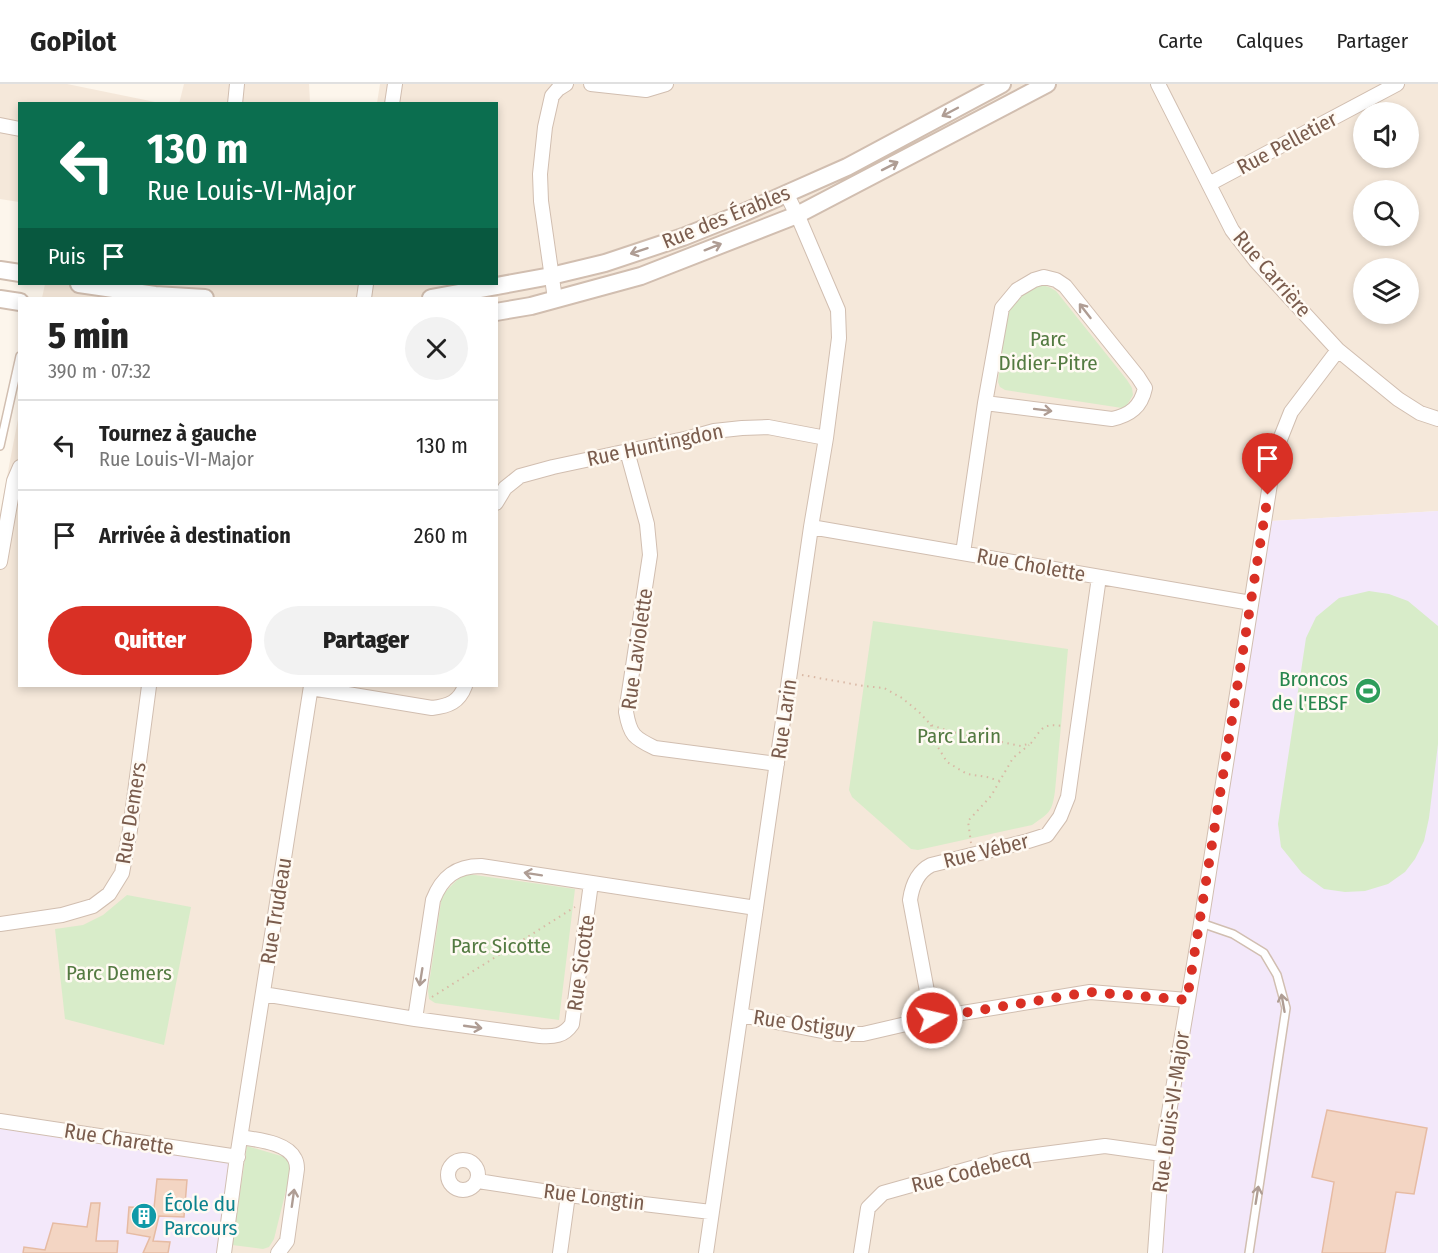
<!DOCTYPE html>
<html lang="fr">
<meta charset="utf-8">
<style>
body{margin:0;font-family:"Fira Sans Condensed",sans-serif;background:#f2f2f2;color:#222;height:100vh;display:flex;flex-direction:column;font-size:22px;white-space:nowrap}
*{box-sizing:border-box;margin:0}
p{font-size:20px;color:#767676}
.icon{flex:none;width:33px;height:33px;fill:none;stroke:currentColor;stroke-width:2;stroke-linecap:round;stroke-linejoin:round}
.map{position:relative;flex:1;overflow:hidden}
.details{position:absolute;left:18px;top:213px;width:480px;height:390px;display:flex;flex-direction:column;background:#fff;border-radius:0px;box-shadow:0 3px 9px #0003}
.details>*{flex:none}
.hud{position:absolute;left:18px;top:18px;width:480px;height:183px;border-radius:0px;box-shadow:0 3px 9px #0003;background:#0b6e4f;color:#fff;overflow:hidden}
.buttons{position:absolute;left:1353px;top:18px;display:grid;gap:12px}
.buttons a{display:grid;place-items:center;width:66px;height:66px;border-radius:50%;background:#fff;box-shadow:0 3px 9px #0003;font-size:30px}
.pin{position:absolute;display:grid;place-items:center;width:51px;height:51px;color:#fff;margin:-62px -26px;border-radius:50% 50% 50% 0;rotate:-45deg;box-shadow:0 0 6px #0007}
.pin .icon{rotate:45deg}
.me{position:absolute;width:66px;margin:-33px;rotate:81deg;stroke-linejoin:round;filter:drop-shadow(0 0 4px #0008)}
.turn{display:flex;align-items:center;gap:21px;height:126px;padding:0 30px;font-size:27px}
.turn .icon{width:78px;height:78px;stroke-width:2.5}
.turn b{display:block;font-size:42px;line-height:51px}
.then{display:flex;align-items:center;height:57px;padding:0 30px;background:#0003;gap:12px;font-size:22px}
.round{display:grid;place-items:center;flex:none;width:63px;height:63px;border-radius:32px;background:#f2f2f2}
.summary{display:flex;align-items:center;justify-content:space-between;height:102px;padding:0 30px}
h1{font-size:36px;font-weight:800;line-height:45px}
.button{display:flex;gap:12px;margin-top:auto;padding:12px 30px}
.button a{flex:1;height:69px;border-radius:36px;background:#d93025;color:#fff;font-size:24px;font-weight:800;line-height:69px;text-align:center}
.button a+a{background:#f2f2f2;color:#222}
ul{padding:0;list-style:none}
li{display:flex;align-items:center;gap:18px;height:90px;padding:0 30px;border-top:2px solid #e0e0e0}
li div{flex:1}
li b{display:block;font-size:22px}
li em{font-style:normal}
header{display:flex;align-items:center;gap:36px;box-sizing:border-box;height:84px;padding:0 30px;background:#fff;border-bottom:2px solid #e0e0e0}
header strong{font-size:28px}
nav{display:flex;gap:33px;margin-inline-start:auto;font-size:21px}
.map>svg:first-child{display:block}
</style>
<header>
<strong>GoPilot</strong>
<nav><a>Carte</a><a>Calques</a><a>Partager</a></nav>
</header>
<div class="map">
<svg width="1438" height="1169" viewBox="0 0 1438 1169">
<rect width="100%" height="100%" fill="#fdf6ec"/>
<path fill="#f5e8da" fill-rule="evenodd" d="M0 0H67L160 19 20 20 19 118 0 115Z
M184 0H309L310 18 321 19 179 20Z
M380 0H1438V427L1271 437 1170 1068 1163 1169H222L0 1043V429L19 330 20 602H496V214H42L45 200H496V20L377 19ZM1364 28H1408V74H1364ZM1364 106H1408V152H1364ZM1364 184H1408V230H1364Z"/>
<path fill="#f3e8fa" d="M1438 427V1169H1163L1170 1068 1271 437Z
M0 1043 230 1079 217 1169H0Z"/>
<path fill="#d8ecc9" d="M1042 201 1049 203 1056 207 1127 296 1132 304 1133 311 1127 321 1122 324 1005 306 1000 303 998 298 1006 229 1017 214 1027 206Z
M1369 507 1389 510 1408 517 1438 542V660L1429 734 1424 757 1415 775 1405 788 1388 800 1365 807 1345 808 1324 805 1302 789 1281 763 1278 740 1306 554 1316 533 1339 514Z
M873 537 1068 565 1055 707C1052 729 1049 729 1032 741L918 766 911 765 852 713 849 706Z
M468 790 575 805 559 936 435 919 429 915 428 907 442 811 460 793Z
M127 811 191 823 164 961 65 935 55 845 83 841 103 831Z
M247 1062 288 1074 292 1082 274 1155 269 1163 263 1165 232 1161Z"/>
<path fill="#f3d5c3" stroke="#e6bba3" stroke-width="1.5" d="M1327 1026 1427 1044 1414 1110 1396 1108 1385 1169H1322L1334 1098 1312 1093Z
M157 1095 187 1096 184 1133 159 1132 153 1157 170 1158 168 1169H143L150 1153 127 1149 129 1123 154 1124Z
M91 1119H100L96 1157H118L117 1169H23L24 1163 45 1166 53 1139 87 1143Z"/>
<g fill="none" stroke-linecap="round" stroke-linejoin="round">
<g stroke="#d1beb0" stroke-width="10">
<path id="service" d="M0 362 20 272
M1201 839 1233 850 1264 869 1277 891 1286 924 1249 1169"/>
</g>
<g stroke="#d1beb0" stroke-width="16">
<path id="minor" d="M591 0 646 6 666 0
M1158 0 1232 146 1256 177 1338 266 1398 315 1420 329 1438 335
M235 20 237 0
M392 20 395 0
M0 41 20 45
M1209 100 1397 0
M364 214 366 200
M555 215 541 117 540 90 545 43 552 12 558 5 566 0
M627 367 647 440 650 471 626 628C630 651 634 654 655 664L777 680
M496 419 505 404 520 392 553 383 689 354 714 347 742 344 768 343 826 354
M811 443 1251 519
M963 469 985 319 1002 224 1017 206 1034 196 1044 193 1056 196 1065 202 1138 293 1145 304C1141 323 1130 331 1112 335L985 319
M0 478 14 397 20 383
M311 604 432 624C449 622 459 618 465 602
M0 840 62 831 93 822 109 810 122 789 130 746 149 602
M263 910 415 935 540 952C554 953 564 952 572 940L591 799
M741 931 837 950H863L932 934 1090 908 1187 916
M932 934 910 816C912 802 917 788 931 781L1028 757 1047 751 1060 733 1068 713 1099 493
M415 935 433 816C442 793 456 782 481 782L756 824
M0 1037 238 1073
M241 1053C257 1056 287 1058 295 1075 296 1077 297 1083 297 1085L287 1157 278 1169
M448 1091a15 15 0 1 1 30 0a15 15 0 1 1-30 0Z
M478 1097 568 1111 711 1128
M224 1169 236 1080 311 602
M560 1169 568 1111
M706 1169 811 443 826 354 839 254 838 226 800 137 786 109
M861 1169 868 1124 883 1109 1004 1075 1105 1062 1162 1070
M1155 1169 1162 1070 1201 839 1275 368 1291 328 1338 266"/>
</g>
<g stroke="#d1beb0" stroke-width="20">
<path id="tertiary" d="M0 186 20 189
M79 200 155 211 205 214
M431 214 551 192 605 179 683 153 743 129 847 83 1002 0
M0 215 20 218
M496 228 531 222 641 192 797 131 1047 0"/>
</g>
<path stroke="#d9b8a5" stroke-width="2" stroke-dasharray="1.5 4.5" stroke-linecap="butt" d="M802 591 864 602 884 604 902 614 919 628 931 641 952 648 1021 662 1031 659C1044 642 1042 640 1064 642
M931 641 936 660 947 678 967 690 987 693 1000 697
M971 759 968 737 991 712 1013 674 1029 661
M432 913 575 823"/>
<use href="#service" stroke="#fff" stroke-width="7"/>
<use href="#minor" stroke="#fff" stroke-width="14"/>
<use href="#tertiary" stroke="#fff" stroke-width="16"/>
</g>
<defs><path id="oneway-shaft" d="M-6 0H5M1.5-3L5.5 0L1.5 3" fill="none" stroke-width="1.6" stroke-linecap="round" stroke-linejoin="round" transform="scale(1.5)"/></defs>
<g stroke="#af9d94">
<use href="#oneway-shaft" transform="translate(950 28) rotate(152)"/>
<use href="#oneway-shaft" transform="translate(890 82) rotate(-27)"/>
<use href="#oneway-shaft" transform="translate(713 163) rotate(-22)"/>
<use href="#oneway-shaft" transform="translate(639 167) rotate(162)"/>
<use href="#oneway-shaft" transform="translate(1085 227) rotate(-128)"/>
<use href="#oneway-shaft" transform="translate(1043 326) rotate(7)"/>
<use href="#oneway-shaft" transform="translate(533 790) rotate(-171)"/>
<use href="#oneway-shaft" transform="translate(421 893) rotate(99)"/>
<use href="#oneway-shaft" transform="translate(1283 919) rotate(-100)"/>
<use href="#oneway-shaft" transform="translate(473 943) rotate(8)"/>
<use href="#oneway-shaft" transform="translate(1257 1111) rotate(-81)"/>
<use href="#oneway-shaft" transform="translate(293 1114) rotate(-82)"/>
</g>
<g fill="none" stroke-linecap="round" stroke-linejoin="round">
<path stroke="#d93025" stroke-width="10" stroke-dasharray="0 18" d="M932 934 1090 908 1187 916 1268 411"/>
</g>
<defs>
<g id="stadium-disc" transform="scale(1.35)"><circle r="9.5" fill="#2e9e5b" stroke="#fffaf3"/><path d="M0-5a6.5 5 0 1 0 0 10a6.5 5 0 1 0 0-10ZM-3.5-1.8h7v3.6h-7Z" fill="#fff"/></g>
<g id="building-disc" transform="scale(1.35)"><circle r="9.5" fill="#0f9aa8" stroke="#fffaf3"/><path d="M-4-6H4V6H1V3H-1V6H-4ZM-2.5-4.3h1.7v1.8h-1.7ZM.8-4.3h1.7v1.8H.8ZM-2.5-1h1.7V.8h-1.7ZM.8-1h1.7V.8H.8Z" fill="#fff"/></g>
</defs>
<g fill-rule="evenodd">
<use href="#stadium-disc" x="1368" y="607"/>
<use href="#building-disc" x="144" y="1132"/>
</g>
<g text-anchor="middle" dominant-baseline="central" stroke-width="5" stroke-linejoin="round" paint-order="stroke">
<g font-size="21" fill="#7a5c4d" stroke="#fffaf3">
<text transform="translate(1287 59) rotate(-28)">Rue Pelletier</text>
<text transform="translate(726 133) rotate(-22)">Rue des Érables</text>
<text transform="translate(1272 190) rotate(49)">Rue Carrière</text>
<text transform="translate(655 361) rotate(-12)">Rue Huntingdon</text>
<text transform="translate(1031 481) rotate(10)">Rue Cholette</text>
<text transform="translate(637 565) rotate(-82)">Rue Laviolette</text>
<text transform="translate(784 635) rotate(-82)">Rue Larin</text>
<text transform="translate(131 729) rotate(-81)">Rue Demers</text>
<text transform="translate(986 767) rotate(-14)">Rue Véber</text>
<text transform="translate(276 827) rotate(-81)">Rue Trudeau</text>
<text transform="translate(581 879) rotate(-82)">Rue Sicotte</text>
<text transform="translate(804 940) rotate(8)">Rue Ostiguy</text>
<text transform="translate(1171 1028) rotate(-82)">Rue Louis-VI-Major</text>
<text transform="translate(119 1055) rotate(9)">Rue Charette</text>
<text transform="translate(971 1087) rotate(-14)">Rue Codebecq</text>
<text transform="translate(594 1113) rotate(7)">Rue Longtin</text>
</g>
<g font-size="21" fill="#537a41" stroke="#fffaf3">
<text x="1048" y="255">Parc<tspan x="1048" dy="24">Didier-Pitre</tspan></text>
<text x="959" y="652">Parc Larin</text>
<text x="501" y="862">Parc Sicotte</text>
<text x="119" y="889">Parc Demers</text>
</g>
<g font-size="21" fill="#27864d" stroke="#fffaf3" text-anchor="end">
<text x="1348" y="595">Broncos<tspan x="1348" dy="24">de l'EBSF</tspan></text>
</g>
<g font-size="21" fill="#0d838f" stroke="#fffaf3" text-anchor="start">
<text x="164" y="1120">École du<tspan x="164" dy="24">Parcours</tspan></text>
</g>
</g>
</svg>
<div class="buttons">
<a><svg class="icon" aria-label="sound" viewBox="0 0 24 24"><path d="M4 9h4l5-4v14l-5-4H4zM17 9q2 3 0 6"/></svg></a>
<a><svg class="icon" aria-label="search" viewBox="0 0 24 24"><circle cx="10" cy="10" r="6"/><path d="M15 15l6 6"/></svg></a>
<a><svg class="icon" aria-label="layers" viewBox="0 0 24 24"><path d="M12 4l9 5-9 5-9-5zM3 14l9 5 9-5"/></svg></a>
</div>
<div class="pin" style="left:1268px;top:411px;background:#d93025"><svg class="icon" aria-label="arrive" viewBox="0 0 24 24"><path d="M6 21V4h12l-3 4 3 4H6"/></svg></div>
<svg class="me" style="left:932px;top:934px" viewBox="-20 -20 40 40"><circle r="17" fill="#d93025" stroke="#fff" stroke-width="3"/><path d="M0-11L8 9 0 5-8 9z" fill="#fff"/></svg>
<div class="hud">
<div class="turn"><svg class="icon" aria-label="left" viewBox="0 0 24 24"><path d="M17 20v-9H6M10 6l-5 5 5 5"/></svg><div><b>130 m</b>Rue Louis-VI-Major</div></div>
<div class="then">Puis<svg class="icon" aria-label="arrive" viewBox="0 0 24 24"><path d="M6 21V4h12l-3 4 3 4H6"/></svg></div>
</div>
<section class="details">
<div class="summary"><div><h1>5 min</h1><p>390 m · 07:32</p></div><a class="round"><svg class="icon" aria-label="close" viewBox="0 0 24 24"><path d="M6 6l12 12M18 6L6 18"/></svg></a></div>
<ul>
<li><svg class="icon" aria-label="left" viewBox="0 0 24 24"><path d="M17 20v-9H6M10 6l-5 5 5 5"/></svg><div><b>Tournez à gauche</b><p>Rue Louis-VI-Major</p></div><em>130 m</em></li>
<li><svg class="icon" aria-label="arrive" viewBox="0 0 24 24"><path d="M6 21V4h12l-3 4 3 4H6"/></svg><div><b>Arrivée à destination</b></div><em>260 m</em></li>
</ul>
<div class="button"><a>Quitter</a><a>Partager</a></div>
</section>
</div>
